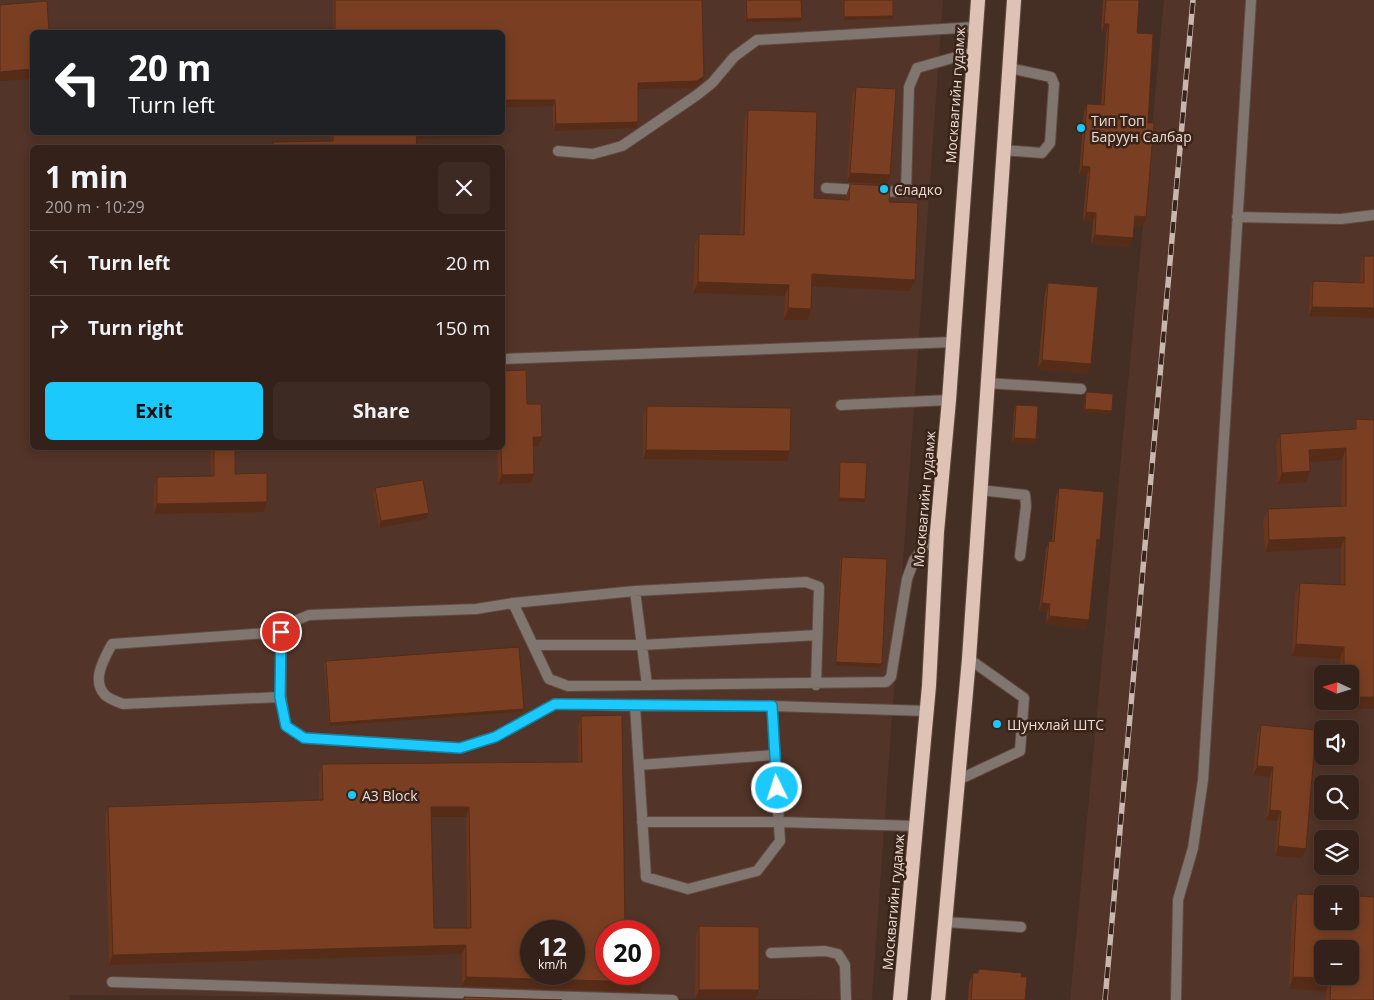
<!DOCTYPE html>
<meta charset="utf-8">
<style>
body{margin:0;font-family:"Open Sans",sans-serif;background:#3c2a23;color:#f1f3f6;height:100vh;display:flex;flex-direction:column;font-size:19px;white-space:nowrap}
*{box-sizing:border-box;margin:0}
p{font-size:16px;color:#a9a4a2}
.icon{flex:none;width:28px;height:28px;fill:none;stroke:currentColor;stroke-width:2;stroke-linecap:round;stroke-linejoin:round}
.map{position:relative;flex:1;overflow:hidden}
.side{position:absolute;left:30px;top:145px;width:475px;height:305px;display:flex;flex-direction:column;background:#34221a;border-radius:8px;box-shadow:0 2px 12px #0003,0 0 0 1px #4e3f39}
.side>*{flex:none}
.hud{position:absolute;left:30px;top:30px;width:475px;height:105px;border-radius:8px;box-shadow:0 2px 12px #0003,0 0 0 1px #4e3f39;background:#202124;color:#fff;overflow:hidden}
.needle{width:32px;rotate:274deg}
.fabs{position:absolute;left:1314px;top:665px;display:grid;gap:10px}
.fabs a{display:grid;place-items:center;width:45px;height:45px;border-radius:8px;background:#34221a;box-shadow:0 2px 12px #0003,0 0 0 1px #4e3f39;font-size:25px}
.speed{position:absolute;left:520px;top:920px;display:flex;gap:10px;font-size:25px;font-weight:700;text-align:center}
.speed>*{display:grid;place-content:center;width:65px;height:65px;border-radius:50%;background:#34221a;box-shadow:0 2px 12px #0003,0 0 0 1px #4e3f39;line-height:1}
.speed small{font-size:12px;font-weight:400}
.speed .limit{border:8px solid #d22;background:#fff;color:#111}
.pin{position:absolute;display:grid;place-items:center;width:42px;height:42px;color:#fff;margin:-21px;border:2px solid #fff;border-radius:50%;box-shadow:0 1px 5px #0007}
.me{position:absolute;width:55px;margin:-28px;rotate:356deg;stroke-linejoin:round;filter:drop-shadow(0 0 4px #0008)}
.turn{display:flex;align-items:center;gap:18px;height:105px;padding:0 15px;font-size:22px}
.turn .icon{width:65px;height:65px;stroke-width:2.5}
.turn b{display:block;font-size:35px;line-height:42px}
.round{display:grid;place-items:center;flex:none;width:52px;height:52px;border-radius:8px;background:#3c2a23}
.head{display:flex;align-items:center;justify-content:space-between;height:85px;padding:0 15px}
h1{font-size:30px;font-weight:700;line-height:38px}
.button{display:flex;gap:10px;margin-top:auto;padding:10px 15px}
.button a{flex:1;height:58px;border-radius:8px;background:#1cc9fc;color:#111;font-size:20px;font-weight:700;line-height:58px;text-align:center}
.button a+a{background:#3c2a23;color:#f1f3f6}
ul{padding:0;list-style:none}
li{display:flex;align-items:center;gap:15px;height:65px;padding:0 15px;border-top:1px solid #4e3f39}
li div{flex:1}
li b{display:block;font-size:19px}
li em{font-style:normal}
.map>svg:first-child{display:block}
</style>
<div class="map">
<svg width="1374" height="1000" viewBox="0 0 1374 1000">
<rect width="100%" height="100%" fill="#452e23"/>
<path fill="#523428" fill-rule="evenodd" d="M0 0H943L872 1000 69 995 70 1000H0ZM32 32H502V132H32ZM32 148H502V448H32ZM531 931H574V974H531ZM606 931H649V974H606Z
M1164 0H1374V1000H1070ZM1322 674H1350V701H1322ZM1322 729H1350V756H1322ZM1322 784H1350V811H1322ZM1322 839H1350V866H1322ZM1322 894H1350V921H1322ZM1322 949H1350V976H1322Z"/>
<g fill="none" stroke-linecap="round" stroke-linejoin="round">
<g stroke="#604a3f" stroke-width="12">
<path id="service" d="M1003 150 1042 153 1050 143 1054 84 1051 77 1009 68
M558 151 593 154 622 146 697 95 712 83 734 57 757 40 976 27
M826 188 861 190
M878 191 906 192 909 87 917 68 974 52
M1237 217 1341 219 1374 215
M502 359 954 342
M987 383 1081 389
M841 405 949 400
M980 490 1025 495 1026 506 1020 556
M635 591 647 685
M513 603 635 591 806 582 819 587 816 685
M281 632V697L286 726 305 738 460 748 495 737 555 704 635 706 646 877 688 889 757 871 780 841 772 706 927 711
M533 645H642L817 635
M281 697 123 704C118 702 109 699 105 695 91 680 104 659 112 644L281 632 292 622 309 615 476 609 513 603 549 679 568 686 886 682 891 677 907 579 914 560 937 532
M635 706H772
M639 765 774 755
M956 781 1020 751 1024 698 969 659
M642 822H779L916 826
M945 922 1021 927
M771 953 825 951 838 954 845 965 846 1000
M112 982 673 1000
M1176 1000 1178 900 1193 848 1203 780 1251 0"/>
</g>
<g stroke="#604a3f" stroke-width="16">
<path id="trunk" d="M900 1000 929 686 937 532 949 400 978 0
M938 1000 969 659 1014 0"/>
</g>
<use href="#service" stroke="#81756f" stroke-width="10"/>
<use href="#trunk" stroke="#dec2b5" stroke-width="14"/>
<g stroke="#c8b7af" stroke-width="5.5">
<path id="rail" d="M1105 1000 1193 0"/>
</g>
<use href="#rail" stroke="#3a2419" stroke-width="4" stroke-dasharray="11" stroke-linecap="butt"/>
</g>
<path fill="#69361d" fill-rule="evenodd" d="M333 0H702L704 76 702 82 695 88 638 89 636 128 553 131V106L502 32H333Z
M745 0H801L800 21 745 22Z
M842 0H893V16L892 19 843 20Z
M1103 0H1139L1137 33 1148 123 1146 217 1143 226 1134 225 1130 247 1091 244 1093 222 1083 221 1087 175H1079L1084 112 1087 104 1101 105 1106 33H1101Z
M856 87 890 175 887 184 847 182 852 96Z
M748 110 814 198 845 199 850 184 889 202 910 291 812 286 807 320H784L785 296 693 293 695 245 699 234 740 235 744 121Z
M331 132H491L489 137 417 138 416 148H271L273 142 331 141Z
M1364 256H1374V318L1309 316 1310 290 1313 281 1360 282 1361 265Z
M1048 283 1088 374 1038 369 1045 292Z
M1086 392 1111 414 1084 412 1085 395Z
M527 404 542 437 538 447H534V474L531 483 498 484 497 448H502Z
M1016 405 1036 439 1034 444 1012 443 1014 411Z
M647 406 790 451 787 461 643 459V416Z
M1356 419 1374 420V709L1340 708V701H1350V674H1340V659L1292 656 1295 594 1300 583 1341 585V548L1265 552 1263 521 1268 509 1341 506 1342 460 1310 461 1306 482 1278 484 1276 445 1280 434 1353 429Z
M210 448H235V474L267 502 264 512 154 514V487L157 477 211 476Z
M840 462 865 499 864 502 838 501 839 465Z
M375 488 429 513 426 519 379 528 373 494Z
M1059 488 1100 540 1097 548H1096L1089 620 1085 629 1046 624 1047 612 1039 611 1046 549 1049 541H1052L1056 496Z
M842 557 882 664 880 668 835 665 840 560Z
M326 661 524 709 522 712 329 726 324 664Z
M581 716 625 926 640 992 462 986V954L109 965 105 816 108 807 319 801V774L322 764 578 762V726ZM431 817H466L467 928H434Z
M1261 725 1306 849 1302 858 1275 856 1277 821 1266 820 1270 777 1253 775 1257 734Z
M1297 894 1374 1000H1326V991L1289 989 1292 906Z
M699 926 759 990 756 999H695L696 936Z
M979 969 1021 977 1025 1000H968L969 983 973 973H977Z"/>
<path fill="#552c18" d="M893 16 892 19 843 20 844 17Z
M802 18 800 21 745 22 747 19Z
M1104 24H1109L1106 33H1101Z
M32 69V79L0 81V72Z
M704 76 702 82 695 88 635 89 638 83Z
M502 100H555L553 106 502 107Z
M638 122 636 128 553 131 556 124Z
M131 132H204L130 136Z
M416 132H491L489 137 414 139Z
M1082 166 1090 167 1087 175H1079Z
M850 173 890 175 887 184 847 182Z
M1086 212 1096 213 1093 222 1083 221Z
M1135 216 1146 217 1143 226 1132 225Z
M1095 235 1133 238 1130 247 1091 244Z
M812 274 915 280 910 291 808 286Z
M698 282 789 285 785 296 693 293Z
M1312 307 1374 308V318L1309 316Z
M788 308 811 309 807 320H784Z
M1042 360 1091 364 1088 374 1038 369Z
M1085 409 1112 411 1111 414 1084 412Z
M533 437H542L538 447H530Z
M1014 438 1036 439 1034 444 1012 443Z
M1346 448 1342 460 1305 462 1309 450Z
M144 449V448H200Z
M646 450 790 451 787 461 643 459Z
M1310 471 1306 482 1278 484 1282 473Z
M534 474 531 483 498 484 502 475Z
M839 498 865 499 864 502 838 501Z
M267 502 264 512 154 514 157 504Z
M429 513 426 519 379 528 381 521Z
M1345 537 1341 548 1265 552 1269 540Z
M1097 539 1100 540 1097 548H1094Z
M1042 603 1050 604 1047 612 1039 611Z
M1049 616 1089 620 1085 629 1046 624Z
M1296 644 1344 647 1340 659 1292 656Z
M836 662 882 664 880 668 835 665Z
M1350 697H1374V709L1340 708 1342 701H1350Z
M524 709 522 712 329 726 330 723Z
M1257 766 1273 767 1270 777 1253 775Z
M431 807H469L466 817H427Z
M1270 810 1281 811 1277 821 1266 820Z
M1278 846 1306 849 1302 858 1275 856Z
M466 945 462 954 109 965 113 955Z
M466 977 643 982 640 992 462 986Z
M1293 977 1331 978 1326 991 1289 989Z
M699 990H759L756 999H695Z"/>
<path fill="#7a3f22" stroke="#552c18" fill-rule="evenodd" d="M335 0H702L704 76 697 81 638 83V122L556 124 555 100H502V32H335Z
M746 0H801L802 18 747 19Z
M844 0H893V16L844 17Z
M1106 0H1139L1137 33 1153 34 1148 123H1154L1146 217 1135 216 1133 238 1095 235 1096 213 1086 212 1090 167 1082 166 1087 104 1104 105 1109 24H1104Z
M47 1 49 32H32V69L0 72V5Z
M856 87 896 89 890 175 850 173Z
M748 110 817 112 814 198 849 200 850 184 890 186 889 202 918 203 915 280 812 274 811 309 788 308 789 285 698 282 699 234 744 235Z
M333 132H417L416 148H273V142L333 141Z
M1364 256H1374V308L1312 307 1313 281 1364 283Z
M1048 283 1098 287 1091 364 1042 360Z
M526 370 527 404H541L542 437H533L534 474 502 475 501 448H502V371Z
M1086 392 1113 394 1112 411 1085 409Z
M1016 405 1038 406 1036 439 1014 438Z
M647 406 791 408 790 451 646 450Z
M1356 419 1374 420V697H1350V674H1344V647L1296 644 1300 583 1345 585V537L1269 540 1268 509 1346 506V448L1309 450 1310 471 1282 473 1280 434 1356 429Z
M214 448H235V474L267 473V502L157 504V477L214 476Z
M840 462 867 463 865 499 839 498Z
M423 480 429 513 381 521 375 488Z
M1059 488 1104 492 1100 540 1097 539 1089 620 1049 616 1050 604 1042 603 1049 541 1054 542Z
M842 557 887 559 882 664 836 662Z
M519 647 524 709 330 723 326 661Z
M622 715 625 926H642V931H606V974H643V982L466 977V945L113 955 108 807 323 800 322 764 582 762 581 716ZM431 807H469L471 928H434ZM531 931H574V974H531Z
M1261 725 1316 730 1306 849 1278 846 1281 811 1270 810 1273 767 1257 766Z
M1297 894 1322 895V921H1350V896L1374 897V1000H1330L1331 978 1293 977ZM1322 949H1350V976H1322Z
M699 926 759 927V990H699Z
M979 969 1022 973 1021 977H1027L1025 1000H971L973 973H978Z
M464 997 562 1000H464Z"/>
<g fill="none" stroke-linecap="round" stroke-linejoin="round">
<g stroke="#1283a4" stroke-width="12">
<path id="route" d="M281 632 280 697 286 726 304 738 460 748 495 737 555 704 772 706 777 788"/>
</g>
<use href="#route" stroke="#1cc9fc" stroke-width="9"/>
</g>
<g fill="#1cc9fc" stroke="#3a2419" stroke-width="2">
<circle cx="1081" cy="128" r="5"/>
<circle cx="884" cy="189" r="5"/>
<circle cx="997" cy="724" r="5"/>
<circle cx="352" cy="795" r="5"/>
</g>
<g text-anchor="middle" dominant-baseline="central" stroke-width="5" stroke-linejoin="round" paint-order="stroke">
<g font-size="14" fill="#ecdcd5" stroke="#3a2419">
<text transform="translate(955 95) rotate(-86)">Москвагийн гудамж</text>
<text transform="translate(924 499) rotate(-85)">Москвагийн гудамж</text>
<text transform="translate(893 902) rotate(-85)">Москвагийн гудамж</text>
</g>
<g font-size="14" fill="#ecdcd5" stroke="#3a2419" text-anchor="start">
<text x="1091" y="120">Тип Топ<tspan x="1091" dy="16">Баруун Салбар</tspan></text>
<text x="894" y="189">Сладко</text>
<text x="1007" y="724">Шунхлай ШТС</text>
<text x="362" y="795">A3 Block</text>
</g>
</g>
</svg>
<div class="fabs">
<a><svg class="needle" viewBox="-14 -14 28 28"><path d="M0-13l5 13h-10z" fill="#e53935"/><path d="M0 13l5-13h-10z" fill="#a9a4a2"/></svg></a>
<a><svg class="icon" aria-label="sound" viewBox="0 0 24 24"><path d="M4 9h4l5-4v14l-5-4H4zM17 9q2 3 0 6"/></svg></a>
<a><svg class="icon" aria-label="search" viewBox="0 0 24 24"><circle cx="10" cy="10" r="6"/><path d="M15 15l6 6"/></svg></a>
<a><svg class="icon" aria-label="layers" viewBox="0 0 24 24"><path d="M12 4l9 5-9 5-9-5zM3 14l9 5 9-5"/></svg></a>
<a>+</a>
<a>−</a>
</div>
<div class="speed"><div>12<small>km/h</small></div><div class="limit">20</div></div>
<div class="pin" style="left:281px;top:632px;background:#d93025"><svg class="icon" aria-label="arrive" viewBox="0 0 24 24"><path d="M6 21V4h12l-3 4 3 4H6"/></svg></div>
<svg class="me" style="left:777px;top:788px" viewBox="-20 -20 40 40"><circle r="17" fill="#1cc9fc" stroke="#fff" stroke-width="3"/><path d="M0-11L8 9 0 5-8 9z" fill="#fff"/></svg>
<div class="hud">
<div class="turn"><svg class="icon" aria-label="left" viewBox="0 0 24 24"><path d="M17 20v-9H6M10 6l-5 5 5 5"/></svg><div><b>20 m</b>Turn left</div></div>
</div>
<section class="side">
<div class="head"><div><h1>1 min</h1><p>200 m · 10:29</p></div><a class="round"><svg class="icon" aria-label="close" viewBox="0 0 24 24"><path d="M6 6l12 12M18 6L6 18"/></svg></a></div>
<ul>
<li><svg class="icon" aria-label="left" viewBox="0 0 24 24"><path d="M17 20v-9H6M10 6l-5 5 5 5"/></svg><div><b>Turn left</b></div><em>20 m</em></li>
<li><svg class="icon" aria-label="right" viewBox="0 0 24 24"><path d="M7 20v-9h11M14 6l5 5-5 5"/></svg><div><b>Turn right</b></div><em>150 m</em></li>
</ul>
<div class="button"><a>Exit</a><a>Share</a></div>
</section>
</div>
